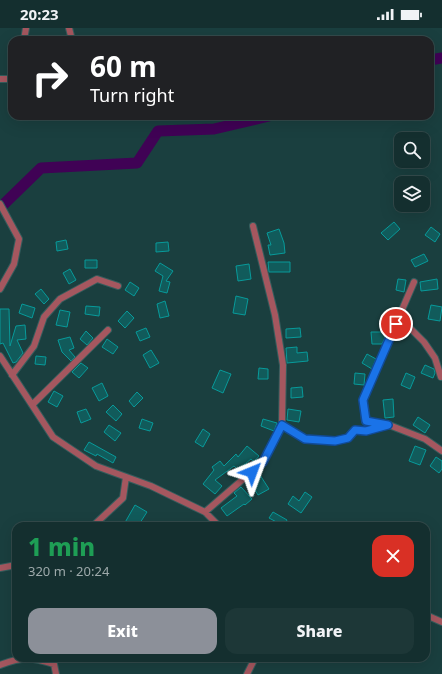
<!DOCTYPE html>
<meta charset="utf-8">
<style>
body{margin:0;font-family:"Noto Sans",sans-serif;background:#1d3737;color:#f1f3f6;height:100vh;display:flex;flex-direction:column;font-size:15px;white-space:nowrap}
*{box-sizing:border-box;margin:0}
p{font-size:13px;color:#9da9aa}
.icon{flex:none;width:22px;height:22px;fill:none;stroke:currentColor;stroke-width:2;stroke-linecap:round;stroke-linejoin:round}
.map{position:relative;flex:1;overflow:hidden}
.panel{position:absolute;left:12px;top:494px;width:418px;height:140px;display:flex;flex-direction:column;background:#142f2f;border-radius:12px;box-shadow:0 4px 16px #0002,0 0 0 1px #334a4b}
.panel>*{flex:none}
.hud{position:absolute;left:8px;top:8px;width:426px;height:84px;border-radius:12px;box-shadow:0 4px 16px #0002,0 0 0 1px #334a4b;background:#202124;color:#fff;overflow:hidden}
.tools{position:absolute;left:394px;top:104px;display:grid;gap:8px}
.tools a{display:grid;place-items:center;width:36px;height:36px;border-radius:8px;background:#142f2f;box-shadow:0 4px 16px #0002,0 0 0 1px #334a4b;font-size:20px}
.pin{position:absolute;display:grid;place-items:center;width:34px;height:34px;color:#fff;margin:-17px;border:2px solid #fff;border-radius:50%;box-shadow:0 1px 4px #0007}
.me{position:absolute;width:44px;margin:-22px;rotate:44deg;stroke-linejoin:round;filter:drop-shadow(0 0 3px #0008)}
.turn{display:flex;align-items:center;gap:14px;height:84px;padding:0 16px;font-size:18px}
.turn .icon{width:52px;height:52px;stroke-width:2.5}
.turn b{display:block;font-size:28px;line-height:34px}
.round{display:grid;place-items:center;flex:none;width:42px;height:42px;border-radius:12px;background:#1d3737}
.summary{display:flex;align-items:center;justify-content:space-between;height:68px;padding:0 16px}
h1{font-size:24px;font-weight:800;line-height:30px;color:#1e9e55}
.primary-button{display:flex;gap:8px;margin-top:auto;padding:8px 16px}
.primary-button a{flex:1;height:46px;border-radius:12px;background:#8c9099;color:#fff;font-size:16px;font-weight:800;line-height:46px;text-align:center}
.primary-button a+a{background:#1d3737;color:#f1f3f6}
.status{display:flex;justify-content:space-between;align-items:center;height:28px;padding:0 20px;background:#142f2f;direction:ltr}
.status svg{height:11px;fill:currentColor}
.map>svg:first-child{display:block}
</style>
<div class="status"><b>20:23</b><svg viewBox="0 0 49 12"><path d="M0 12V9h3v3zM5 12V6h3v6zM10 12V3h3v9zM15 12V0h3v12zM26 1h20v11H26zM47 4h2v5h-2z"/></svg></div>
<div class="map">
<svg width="442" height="646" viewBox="0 0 442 646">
<rect width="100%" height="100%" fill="#1a3f3f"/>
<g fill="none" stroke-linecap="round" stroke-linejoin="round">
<path stroke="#400255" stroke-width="11" d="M430 32 442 30
M4 176 41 140 137 135 158 103 214 101 269 88"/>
</g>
<path fill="#115b5b" stroke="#089a9a" d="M394 194 400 201 388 212 381 205Z
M431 199 440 206 435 214 425 207Z
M279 201 284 215 285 225 270 227 268 217H271L267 205Z
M66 212 68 221 57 223 56 214Z
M168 214 169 223 156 224V215Z
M424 226 428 233 415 239 411 232Z
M85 232H97V240H85Z
M268 234H290V244H269Z
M160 235 173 243 166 253 170 254 167 265 159 263 163 248 155 243Z
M249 236 251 251 238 253 236 238Z
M70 241 76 252 69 256 63 245Z
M398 251 406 252 404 264 396 262Z
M437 251 438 261 421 263 420 254Z
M130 254 139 260 134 268 125 262Z
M41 261 49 271 44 276 35 266Z
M236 268 248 271 245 287 233 285Z
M165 273 169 288 160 290 157 276Z
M22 276 35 280 32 290 19 285Z
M431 277 442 279 440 293 428 291Z
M86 278 100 279 99 288 85 286Z
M0 281H9L10 318 16 298 25 297 26 311 17 312 23 325 16 334 13 335 3 315 0 316Z
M60 282 70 284 67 299 56 297Z
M127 283 134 290 125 300 118 293Z
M146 300 150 309 140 313 136 304Z
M300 300 301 309 286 310V301Z
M86 303 93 310 87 317 80 311Z
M371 304H384L385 310 382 316H372Z
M70 309 74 320 69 322 75 329 71 333 62 324 58 312Z
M107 311 118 319 113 326 102 319Z
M297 319V325L307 324 308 333 287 335 286 320Z
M151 322 159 335 150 340 143 327Z
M367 326 376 331 372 341 362 335Z
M36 328 46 329 45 337 35 336Z
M81 335 88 340 79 350 72 344Z
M425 337 434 341 435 345 433 350 421 345Z
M259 340 268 341V351H258Z
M220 342 231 346 223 365 212 360Z
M355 345 365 346 364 357 354 356Z
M406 345 415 349 410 361 401 357Z
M102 355 108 368 99 373 92 360Z
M302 359 303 369 291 370V360Z
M54 363 63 368 57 379 48 374Z
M137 364 143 370 134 379 129 373Z
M393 371 394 389 385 390 383 372Z
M113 377 122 386 116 393 106 384Z
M86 381 91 391 81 395 77 384Z
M288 381 301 383 299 394 287 392Z
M418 389 430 397 425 405 413 397Z
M142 391 153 395 150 403 139 400Z
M263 391 277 395 274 403 261 398Z
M109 397 121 405 115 413 104 404Z
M203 401 210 406 203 419 195 414Z
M89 414 116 429 113 435 97 426 96 428 84 422Z
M247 418 259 428 254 434 251 431 238 442 234 438 215 452 222 458 215 466 203 456 214 442 212 439 220 433 224 438 236 426 238 429Z
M415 418 426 422 420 437 409 433Z
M436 429 442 433V441L439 445 430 438Z
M258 444 269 461 258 467 249 452Z
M241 459 252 471 245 477 244 476 227 488 221 480 237 468 234 465Z
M305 464 312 469 301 485 288 476 293 468 299 473Z
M135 477 147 484 138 498H123Z
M273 484 287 492 284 498 269 490Z"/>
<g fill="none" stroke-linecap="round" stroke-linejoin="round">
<g stroke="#355d5d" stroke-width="8">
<path id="minor" d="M69 0 72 12
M24 12 26 0
M0 51H12
M0 176 19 211 14 236 0 261
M414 254 363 372 365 393 389 397 425 411 442 423
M396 296 409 299 424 314 435 330 441 349
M0 328 53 409 96 438 151 458 205 484 219 498
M12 347 34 318 44 289 60 271 97 251 118 258
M32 377 108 302
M282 397 305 411 335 413 348 410 355 402 366 403 384 398
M205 484 263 434 282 397 283 337 275 287 253 198
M93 498 123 470 126 449
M326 498 329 497 332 498
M0 540 16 537
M426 587 442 594
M0 637C24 628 30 629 54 636L56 646
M247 646 255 630"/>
</g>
<use href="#minor" stroke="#a5575f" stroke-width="6"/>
</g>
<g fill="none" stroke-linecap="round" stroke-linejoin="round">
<g stroke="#114b97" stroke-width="10">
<path id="route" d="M252 444 263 434 282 397 305 411 335 413 348 410 355 402 366 403 388 397 366 393 363 372 396 296"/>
</g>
<use href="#route" stroke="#1a73e8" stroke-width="7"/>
</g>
</svg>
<div class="tools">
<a><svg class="icon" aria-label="search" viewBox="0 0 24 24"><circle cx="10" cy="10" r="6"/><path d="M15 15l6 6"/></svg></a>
<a><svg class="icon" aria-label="layers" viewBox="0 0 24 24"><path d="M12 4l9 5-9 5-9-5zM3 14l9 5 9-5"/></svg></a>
</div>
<div class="pin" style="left:396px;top:296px;background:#d93025"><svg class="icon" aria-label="arrive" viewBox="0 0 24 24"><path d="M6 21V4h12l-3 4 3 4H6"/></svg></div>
<svg class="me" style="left:252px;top:444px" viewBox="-20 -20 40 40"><path d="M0-17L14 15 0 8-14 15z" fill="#1a73e8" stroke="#fff" stroke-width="4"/></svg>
<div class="hud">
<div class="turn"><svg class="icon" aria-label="right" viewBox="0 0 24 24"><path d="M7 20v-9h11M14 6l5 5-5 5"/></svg><div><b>60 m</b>Turn right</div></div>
</div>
<section class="panel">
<div class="summary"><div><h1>1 min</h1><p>320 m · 20:24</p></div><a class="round" style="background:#d93025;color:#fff"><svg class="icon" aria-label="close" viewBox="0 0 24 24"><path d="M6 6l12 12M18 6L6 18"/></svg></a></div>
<div class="primary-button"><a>Exit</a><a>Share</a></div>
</section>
</div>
